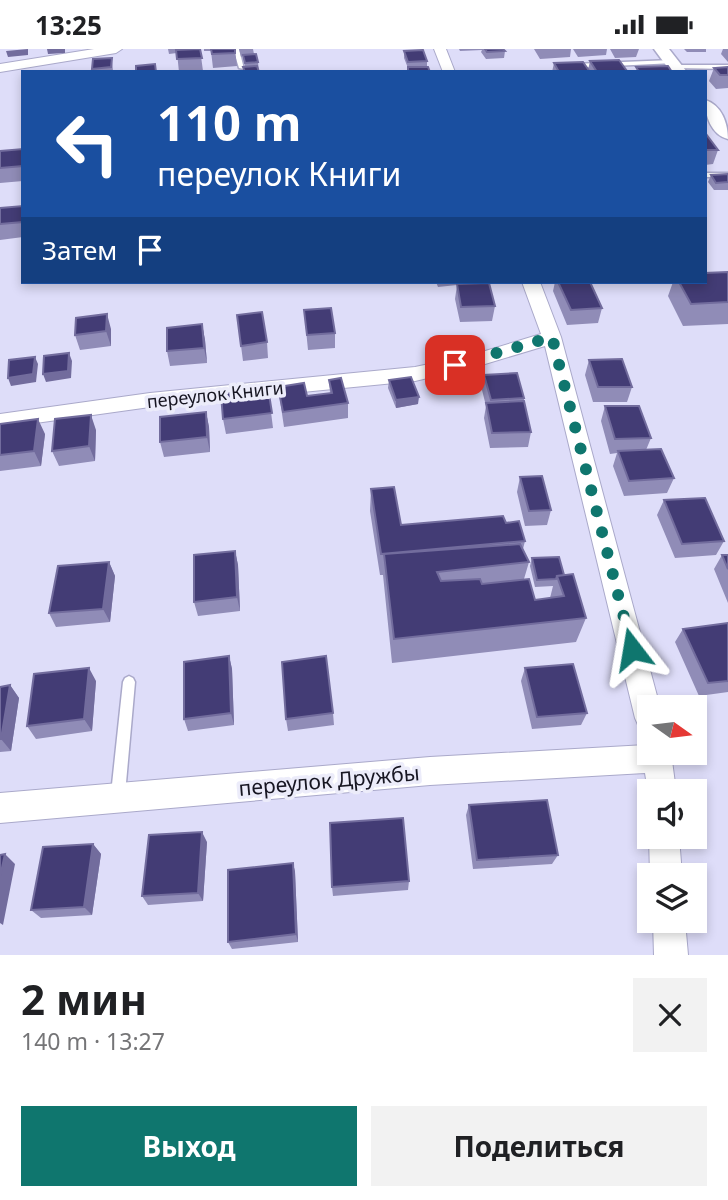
<!DOCTYPE html>
<html lang="ru">
<meta charset="utf-8">
<style>
body{margin:0;font-family:"Noto Sans",sans-serif;background:#f2f2f2;color:#202124;height:100vh;display:flex;flex-direction:column;font-size:26px;white-space:nowrap}
*{box-sizing:border-box;margin:0}
p{font-size:23px;color:#757577}
.icon{flex:none;width:38px;height:38px;fill:none;stroke:currentColor;stroke-width:2;stroke-linecap:round;stroke-linejoin:round}
.map{position:relative;height:906px;overflow:hidden}
.side{display:flex;flex-direction:column;background:#fff;flex:1}
.side>*{flex:none}
.banner{position:absolute;left:21px;top:21px;width:686px;height:214px;border-radius:0px;box-shadow:0 4px 10px #0003;background:#1a4fa0;color:#fff;overflow:hidden}
.needle{width:46px;rotate:104deg}
.fabs{position:absolute;left:637px;top:646px;display:grid;gap:14px}
.fabs a{display:grid;place-items:center;width:70px;height:70px;border-radius:0px;background:#fff;box-shadow:0 4px 10px #0003;font-size:35px}
.pin{position:absolute;display:grid;place-items:center;width:60px;height:60px;color:#fff;margin:-30px;border-radius:14px;box-shadow:0 4px 10px #0006}
.me{position:absolute;width:77px;margin:-38px;rotate:346deg;stroke-linejoin:round;filter:drop-shadow(0 0 5px #0008)}
.turn{display:flex;align-items:center;gap:24px;height:147px;padding:0 21px;font-size:32px}
.turn .icon{width:91px;height:91px;stroke-width:2.5}
.turn b{display:block;font-size:49px;line-height:60px}
.then{display:flex;align-items:center;height:66px;padding:0 21px;background:#0003;gap:14px;font-size:26px}
.round{display:grid;place-items:center;flex:none;width:74px;height:74px;border-radius:0px;background:#f2f2f2}
.head{display:flex;align-items:center;justify-content:space-between;height:119px;padding:0 21px}
h1{font-size:42px;font-weight:700;line-height:52px}
.button{display:flex;gap:14px;margin-top:auto;padding:14px 21px}
.button a{flex:1;height:80px;border-radius:0px;background:#0f766e;color:#fff;font-size:28px;font-weight:700;line-height:80px;text-align:center}
.button a+a{background:#f2f2f2;color:#202124}
.status{display:flex;justify-content:space-between;align-items:center;height:49px;padding:0 35px;background:#fff;direction:ltr}
.status svg{height:19px;fill:currentColor}
.map>svg:first-child{display:block}
</style>
<div class="status"><b>13:25</b><svg viewBox="0 0 49 12"><path d="M0 12V9h3v3zM5 12V6h3v6zM10 12V3h3v9zM15 12V0h3v12zM26 1h20v11H26zM47 4h2v5h-2z"/></svg></div>
<div class="map">
<svg width="728" height="906" viewBox="0 0 728 906">
<rect width="100%" height="100%" fill="#deddf9"/>
<g fill="none" stroke-linecap="round" stroke-linejoin="round">
<g stroke="#aaa9ca" stroke-width="3">
<path id="service" d="M233 0H239L244 20 239 19Z
M672 11 674 12V14L573 19 570 17 573 15Z
M675 16H728V20L673 19 672 18Z
M705 124H728V128H705Z
M129 627 133 629 135 633 125 745 123 750 118 752 113 750 111 745 123 633 125 629Z"/>
</g>
<g stroke="#aaa9ca" stroke-width="2">
<path id="minor" d="M94 0H122L116 4 0 23V15Z
M434 0H446L455 23H443Z
M522 233H540L561 288 660 658H649V682L639 678 635 669 545 297 475 318 415 332 150 358 0 379V365L150 344 415 318 472 306 541 285Z
M649 693V704H671L676 742H649V749L645 724 430 736 0 774V744L430 708 646 696Z
M649 787 679 788 682 826H650Z
M653 872H685L688 906H654Z"/>
</g>
<g stroke="#aaa9ca" stroke-width="3">
<path id="tertiary" d="M654 0H669L687 23H671Z
M705 51C722 56 728 75 728 90 711 86 705 66 705 51Z"/>
</g>
<use href="#service" fill="#fff" fill-rule="evenodd"/>
<use href="#minor" fill="#fff" fill-rule="evenodd"/>
<use href="#tertiary" fill="#fff" fill-rule="evenodd"/>
</g>
<path fill="#908cb7" d="M168 0H200L203 22 179 23 177 4 169 5Z
M204 0H235L237 17 213 19 211 2H204Z
M239 0H253L254 5 258 13 259 23H244L243 18H245L243 7 241 8Z
M459 0H503L505 2 504 9 486 10 481 3 482 1 460 2Z
M534 0H571L570 8 540 10Z
M573 0H607L606 6 578 8Z
M610 0H639L636 8 615 9Z
M684 0H706V3H687Z
M723 0H728V13L721 5Z
M404 2 427 12V18L430 23H407L408 19 404 9Z
M112 9 113 23H93L92 20Z
M590 12 627 22V23H552L554 14 588 21Z
M728 18V39L716 40 709 32 714 19Z
M705 85 718 101 713 115 705 116Z
M23 100V132L0 134V102Z
M728 125V141H714L708 133 711 126Z
M23 157V188L0 191V159Z
M728 223V275L683 277 668 247 673 233H705Z
M436 233H482L495 257 492 272 460 273 455 250 457 236 438 238Z
M555 233H590L602 259 598 274 567 276 553 242Z
M304 261 335 284V299L308 301Z
M237 266 267 293 268 309 243 312Z
M202 275 205 291 207 314 170 317 167 302Z
M111 280V297L80 301 75 286Z
M589 311 632 338 627 353H593L585 326Z
M484 326 524 349V352L531 383 528 398 490 399 484 369 486 357 482 341Z
M329 331 348 354V369L284 378 278 338 307 347 330 344Z
M389 331 418 355 396 359 388 339Z
M268 339 273 379 226 385 223 370Z
M605 357 651 389 646 401 674 429 667 444 624 447 613 417 617 404 610 405 601 372Z
M206 363 209 378 210 403 164 408 160 393Z
M0 375 45 385 41 417 0 422Z
M96 381 95 412 59 417 52 402Z
M520 428 551 461 547 476 525 477 517 443Z
M371 440 401 476 506 474 525 492 523 500 529 513 524 530 535 551 550 549 553 537 535 538 530 517 532 509 564 526 586 569 576 593 392 614 383 526H380L370 462Z
M664 451 724 492 716 506 675 509 657 466Z
M235 502 238 516 240 562 198 567 194 553Z
M722 506H728V554L714 520Z
M109 513 115 527 110 573 56 578 49 564Z
M728 574V643L699 647 675 593 683 580Z
M229 607 232 620 234 676 188 682 184 670Z
M525 619 587 664 581 676 532 680 521 632Z
M96 632 92 682 36 690 27 677Z
M10 636 19 649 11 702 0 703V638Z
M333 664 334 676 288 682 286 670Z
M469 756 558 806 552 815 473 820 466 766Z
M207 793 203 852 148 856 142 847Z
M93 795 101 805 92 866 41 869 31 861Z
M293 814 295 823 298 893 232 900 228 893Z
M409 832 408 841 333 847 332 838Z"/>
<path fill="#726c9d" d="M28 0V6L8 8 6 2Z
M47 0H65V4L48 5Z
M107 265 111 280V297L106 282Z
M202 275 205 291 207 314 204 299Z
M69 304 72 312 71 329 46 333 43 325Z
M35 308 38 315 36 333 11 337 8 329Z
M419 348 418 355 396 359V351Z
M206 363 209 378 210 403 207 388Z
M91 366 96 381 95 412 89 397Z
M38 370 45 385 41 417 34 402Z
M235 502 238 516 240 562 237 548Z
M109 513 115 527 110 573 103 560Z
M229 607 232 620 234 676 231 664Z
M89 619 96 632 92 682 84 670Z
M10 636 19 649 11 702 1 690Z
M202 783 207 793 203 852 198 844Z
M93 795 101 805 92 866 84 858Z
M5 805 15 815 3 876 0 874V828Z
M293 814 295 823 298 893 296 885Z"/>
<path fill="#433c75" stroke="#726c9d" stroke-width="2" d="M200 0 202 9 177 10 176 1Z
M211 0H235V4L212 5Z
M485 0H503L505 2 487 3Z
M423 1 427 12 408 13 404 2Z
M256 5 258 13 245 14 243 6Z
M112 9 111 18 92 20 93 10Z
M619 11 627 22 597 23 590 12Z
M583 13 590 23H559L554 14Z
M155 15 156 23H136V17Z
M257 17 259 23H245L243 18Z
M668 17 672 23H639L636 18Z
M408 18H428L430 23H408Z
M728 18V26H720L714 19Z
M705 85H706L718 101H705Z
M23 100V117L0 119V102Z
M728 125V133L716 134 711 126Z
M23 157V173L0 175V159Z
M728 223V253L691 255 679 233H705V224Z
M558 233H590L602 259 571 261Z
M489 234 495 257 461 258 457 235Z
M331 259 335 284 307 286 304 261Z
M262 263 267 293 241 297 237 266Z
M107 265 106 282 75 286 76 269Z
M202 275 204 299 167 302V279Z
M69 304 68 322 43 325 44 307Z
M35 308 33 325 8 329 9 311Z
M622 310 632 338H598L589 311Z
M517 324 524 349 491 351 484 326Z
M411 328 419 348 396 351 389 331Z
M341 329 348 354 283 363 278 338 304 334 307 347 332 344 329 331Z
M268 339 272 364 223 370 221 345Z
M524 352 531 383 492 384 486 354Z
M605 357H639L651 389 615 390Z
M206 363 207 388 160 393V368Z
M91 366 89 397 52 402 55 370Z
M38 370 34 402 0 406V375Z
M661 400 674 429 629 432 618 402Z
M542 427 551 461 529 462 520 428Z
M394 438 401 476 503 467 506 474 519 472 525 492 381 505 371 440Z
M705 449 724 492 682 495 664 451Z
M520 495 529 513 437 523 441 532 480 530 482 535 529 530 535 551 564 547 557 527 573 525 586 569 394 590 384 505Z
M235 502 237 548 194 553V506Z
M722 506H728V520Z
M559 508 564 526 557 527 556 530 537 531 532 509Z
M109 513 103 560 49 564 58 517Z
M728 574V632L708 634 683 580Z
M229 607 231 664 184 670V613Z
M326 607 333 664 286 670 282 613Z
M573 615 587 664 537 668 525 619Z
M89 619 84 670 27 677 34 625Z
M10 636 1 690H0V638Z
M547 751 558 806 477 811 469 756Z
M403 769 409 832 332 838 330 774Z
M202 783 198 844 142 847 149 786Z
M93 795 84 858 31 861 43 798Z
M5 805 0 828V806Z
M293 814 296 885 228 893V821Z"/>
<g fill="none" stroke-linecap="round" stroke-linejoin="round">
<path stroke="#0f766e" stroke-width="12" stroke-dasharray="0 21.6" d="M455 316 552 288 632 600"/>
</g>
<g text-anchor="middle" dominant-baseline="central" stroke-width="7" stroke-linejoin="round" paint-order="stroke">
<g font-size="18" fill="#171622" stroke="#ececfa">
<text transform="translate(215 345) rotate(-6)">переулок Книги</text>
</g>
<g font-size="21" fill="#171622" stroke="#ececfa">
<text transform="translate(329 731) rotate(-5)">переулок Дружбы</text>
</g>
</g>
</svg>
<div class="fabs">
<a><svg class="needle" viewBox="-14 -14 28 28"><path d="M0-13l5 13h-10z" fill="#e53935"/><path d="M0 13l5-13h-10z" fill="#757577"/></svg></a>
<a><svg class="icon" aria-label="sound" viewBox="0 0 24 24"><path d="M4 9h4l5-4v14l-5-4H4zM17 9q2 3 0 6"/></svg></a>
<a><svg class="icon" aria-label="layers" viewBox="0 0 24 24"><path d="M12 4l9 5-9 5-9-5zM3 14l9 5 9-5"/></svg></a>
</div>
<div class="pin" style="left:455px;top:316px;background:#d93025"><svg class="icon" aria-label="arrive" viewBox="0 0 24 24"><path d="M6 21V4h12l-3 4 3 4H6"/></svg></div>
<svg class="me" style="left:632px;top:600px" viewBox="-20 -20 40 40"><path d="M0-17L14 15 0 8-14 15z" fill="#0f766e" stroke="#fff" stroke-width="4"/></svg>
<div class="banner">
<div class="turn"><svg class="icon" aria-label="left" viewBox="0 0 24 24"><path d="M17 20v-9H6M10 6l-5 5 5 5"/></svg><div><b>110 m</b>переулок Книги</div></div>
<div class="then">Затем<svg class="icon" aria-label="arrive" viewBox="0 0 24 24"><path d="M6 21V4h12l-3 4 3 4H6"/></svg></div>
</div>
</div>
<section class="side">
<div class="head"><div><h1>2 мин</h1><p>140 m · 13:27</p></div><a class="round"><svg class="icon" aria-label="close" viewBox="0 0 24 24"><path d="M6 6l12 12M18 6L6 18"/></svg></a></div>
<div class="button"><a>Выход</a><a>Поделиться</a></div>
</section>
